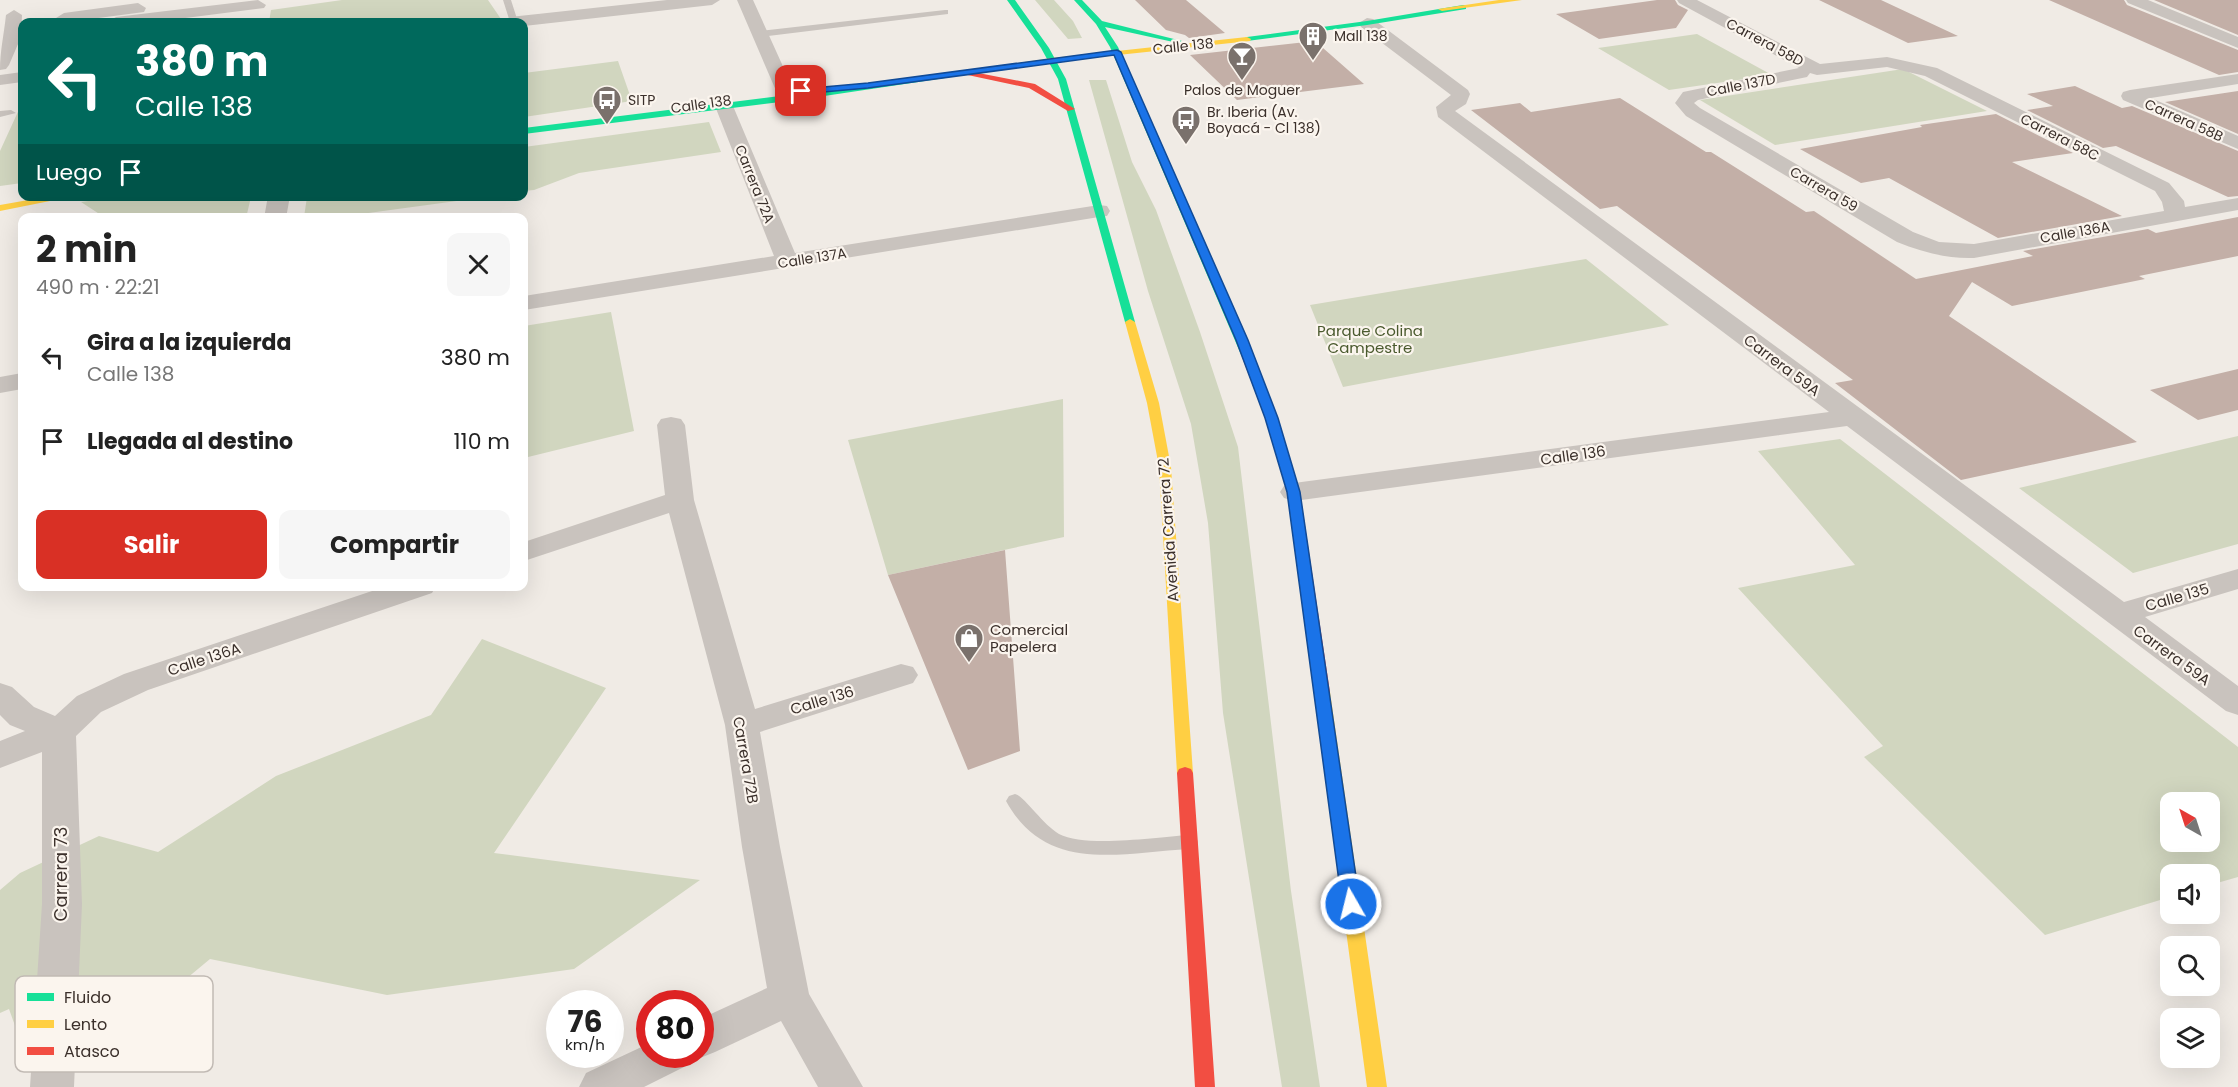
<!DOCTYPE html>
<html lang="es">
<meta charset="utf-8">
<style>
body{margin:0;font-family:Poppins,sans-serif;background:#f6f6f6;color:#222;height:100vh;display:flex;flex-direction:column;font-size:22px;white-space:nowrap}
*{box-sizing:border-box;margin:0}
p{font-size:20px;color:#767676}
.icon{flex:none;width:33px;height:33px;fill:none;stroke:currentColor;stroke-width:2;stroke-linecap:round;stroke-linejoin:round}
.map{position:relative;flex:1;overflow:hidden}
.sheet{position:absolute;left:18px;top:213px;width:510px;height:378px;display:flex;flex-direction:column;background:#fff;border-radius:12px;box-shadow:0 6px 24px #0002}
.sheet>*{flex:none}
.banner{position:absolute;left:18px;top:18px;width:510px;height:183px;border-radius:12px;box-shadow:0 6px 24px #0002;background:#00695c;color:#fff;overflow:hidden}
.needle{width:39px;rotate:321deg}
.tools{position:absolute;left:2160px;top:792px;display:grid;gap:12px}
.tools a{display:grid;place-items:center;width:60px;height:60px;border-radius:12px;background:#fff;box-shadow:0 6px 24px #0002;font-size:30px}
.speed{position:absolute;left:546px;top:990px;display:flex;gap:12px;font-size:30px;font-weight:700;text-align:center}
.speed>*{display:grid;place-content:center;width:78px;height:78px;border-radius:50%;background:#fff;box-shadow:0 6px 24px #0002;line-height:1}
.speed small{font-size:15px;font-weight:400}
.speed .limit{border:9px solid #d22;background:#fff;color:#111}
.pin{position:absolute;display:grid;place-items:center;width:51px;height:51px;color:#fff;margin:-26px;border-radius:12px;box-shadow:0 3px 9px #0006}
.me{position:absolute;width:66px;margin:-33px;rotate:352deg;stroke-linejoin:round;filter:drop-shadow(0 0 4px #0008)}
.turn{display:flex;align-items:center;gap:21px;height:126px;padding:0 18px;font-size:27px}
.turn .icon{width:78px;height:78px;stroke-width:2.5}
.turn b{display:block;font-size:42px;line-height:51px}
.then{display:flex;align-items:center;height:57px;padding:0 18px;background:#0003;gap:12px;font-size:22px}
.round{display:grid;place-items:center;flex:none;width:63px;height:63px;border-radius:12px;background:#f6f6f6}
.summary{display:flex;align-items:center;justify-content:space-between;height:102px;padding:0 18px}
h1{font-size:36px;font-weight:700;line-height:45px}
.action{display:flex;gap:12px;margin-top:auto;padding:12px 18px}
.action a{flex:1;height:69px;border-radius:12px;background:#d93025;color:#fff;font-size:24px;font-weight:700;line-height:69px;text-align:center}
.action a+a{background:#f6f6f6;color:#222}
ul{padding:0;list-style:none}
li{display:flex;align-items:center;gap:18px;height:84px;padding:0 18px}
li div{flex:1}
li b{display:block;font-size:22px}
li em{font-style:normal}
.map>svg:first-child{display:block}
</style>
<div class="map">
<svg width="2238" height="1087" viewBox="0 0 2238 1087">
<rect width="100%" height="100%" fill="#f0ebe5"/>
<path fill="#d1d6bf" fill-rule="evenodd" d="M342 0H488L501 19 469 22H269L271 10Z
M1035 0H1054L1073 21 1082 38 1068 39Z
M1697 34 1772 75 1669 90 1598 48Z
M618 61 632 101 524 117V73Z
M1903 69 1987 111 1775 145 1700 100Z
M1089 80H1106L1132 162 1156 210 1200 332 1238 447 1291 891 1320 1087H1282L1223 713 1208 523 1191 424 1148 291Z
M22 103V183L0 186V151Z
M709 122 721 152 579 173 534 190 524 191V147Z
M124 196H251V197L246 218 104 217 81 202Z
M307 197V196L486 197 339 217H304Z
M1586 259 1669 325 1343 387 1310 305Z
M611 312 634 431 524 458V326Z
M1063 399 1064 537 888 575 848 440Z
M2238 436V544L2133 573 2019 488Z
M1840 439 2238 747V877L2210 885V874H2170V897L2045 935 1864 757 1883 746 1738 588 1855 565 1758 451ZM2170 802H2210V842H2170Z
M482 639 606 688 494 853 700 880 574 969 387 995 210 959 56 1087H37L9 1009 0 1013V890L20 873 99 836 158 852 276 776 431 715Z"/>
<path fill="#c3afa7" d="M1135 0H1186L1225 33 1189 38 1185 35 1166 30Z
M1657 0H1675L1678 5 1688 10 1676 28 1599 39 1556 14Z
M1819 0H1881L1958 36 1908 43Z
M2049 0H2124L2127 5 2238 50V72L2219 75Z
M2154 0H2238V35Z
M1315 41 1364 84 1237 100 1190 55Z
M2075 86 2122 108 2132 106 2238 151V196L2228 197 2116 146 2103 148 2027 110 2053 106 2027 94Z
M2238 91V134L2165 102Z
M1620 98 1706 152H1711L1806 212 1814 211 1916 279 2033 256 2023 251 2148 229 2156 233 2238 217V256L2139 276 2145 279 2012 306 1972 282 1949 316 2137 442 1961 480 1835 383 1853 380 1617 206 1600 209 1471 110 1520 103 1531 112Z
M1996 114 2073 153 2012 162 2122 216 1998 238 1889 178 1861 183 1800 149 1922 127 1920 125Z
M2238 369V410L2198 420 2150 390Z
M1005 550 1020 751 968 770 888 575Z"/>
<g fill="none" stroke-linecap="round" stroke-linejoin="round">
<path fill="#c9c3be" fill-rule="evenodd" d="M503 0H511L518 22H510Z
M945 10H948V14L760 37 756 34 760 31Z
M0 111 11 110 16 113 0 117Z
M1015 794C1025 797 1043 825 1059 834 1085 848 1158 837 1189 835L1196 837 1198 842 1196 847 1189 849C1119 853 1046 874 1006 801L1009 796Z"/>
<path fill="#c9c3be" fill-rule="evenodd" d="M258 0 266 5 264 8 154 22H108L116 17Z
M667 0H720L712 5 524 26V22H502L510 17Z
M737 0H753L795 93 793 97H779L777 93Z
M1677 0H1697L1820 64 1887 57 1937 68 2169 183 2184 201 2185 207 2238 198V210L1974 258C1947 259 1922 252 1897 242L1686 116 1675 103 1683 92 1799 68 1679 3ZM1887 67 1925 76 2155 191 2162 202 2164 211 1974 244 1939 242 1913 232 1700 108 1694 103 1698 100 1807 77 1810 73 1817 75Z
M2126 0H2148L2238 37V48L2128 3Z
M138 3 146 8 144 12 68 22H58L56 18 64 13Z
M14 10 22 15 21 37 9 65 6 69 0 70C0 51 4 34 6 15Z
M1367 18 1373 19 1468 90 1470 94 1466 104 1455 111 2124 602 2238 569V589L2145 617 2238 686V715L2226 711 1847 426 1294 501 1284 498 1280 492 1284 486 1294 483 1829 412 1438 117 1436 107 1451 95 1361 27 1359 23Z
M22 72V82L0 85V75Z
M2238 74V84L2151 98 2238 136V149L2123 100 2121 96 2123 92 2130 90Z
M724 100 731 102 733 106 795 253 1099 205 1107 206 1110 211 1107 216 1099 217 524 310V296L774 256 715 106 717 102Z
M268 196H290L286 218H264Z
M22 373V389L0 393V377Z
M671 417 681 419 685 425 694 500 755 709 901 664 913 667 918 675 913 683 760 732 780 847 809 994 863 1087H818L781 1021 715 1052 700 1058 692 1054H700V1019L767 988 742 847 725 725 669 513 524 561V542L665 495 657 425 661 419Z
M387 586H436L432 593 148 690 101 712 76 736 82 904 74 1087H30L42 904V752L0 768V741L25 731 10 725 0 715V683L12 687 34 707 55 716 77 696 124 674Z
M650 1043V1054H690L684 1067 644 1087H579L586 1073Z"/>
<path fill="#16e098" fill-rule="evenodd" d="M1007 0H1015L1049 48 1066 79 1135 322 1134 324H1126L1125 322 1058 79 1041 48Z
M1074 0H1082L1102 21 1182 41 1178 43 1105 27 1118 47 1254 357 1252 359H1244L1242 357 1110 47 1096 24Z
M1463 5H1466V9L1367 25 1247 41 1243 39 1247 37 1367 21Z
M942 74 946 76 945 78 804 99 524 134V128L804 93Z"/>
<path fill="#ffcf43" fill-rule="evenodd" d="M1499 0H1522L1442 11 1438 9Z
M1247 37 1251 39 1250 41 1052 62 942 78 938 76 942 74 1052 58Z
M51 196H75L0 211V205Z
M1130 319 1135 322 1159 403 1171 467 1193 773 1191 777 1185 779 1179 777 1177 773 1159 467 1147 403 1125 322Z
M1322 687 1327 688 1330 692 1387 1087H1367L1314 692 1317 688Z"/>
<path fill="#f24e42" fill-rule="evenodd" d="M963 70 1035 84 1075 109 1068 111 1029 88 963 74Z
M1248 354 1254 357 1277 418 1300 492 1330 692 1327 696H1317L1314 692 1288 492 1265 418 1242 357Z
M1185 767 1191 769 1193 773 1215 1087H1195L1177 773 1179 769Z"/>
</g>
<path fill="#1a73e8" stroke="#114b97" stroke-width="1.5" d="M1117 50 1121 52 1248 340 1278 418 1300 492 1360 904 1358 909 1351 911 1345 909 1342 904 1287 492 1265 418 1236 340 1114 55 868 88 801 94 796 91 801 89 868 83Z"/>
<defs>
<g id="building-pin" transform="scale(1.5)"><path d="M0 17L-7.5 6A9.5 9.5 0 1 1 7.5 6Z" fill="#7a716c" stroke="#fbf5ee"/><path d="M-4-6H4V6H1V3H-1V6H-4ZM-2.5-4.3h1.7v1.8h-1.7ZM.8-4.3h1.7v1.8H.8ZM-2.5-1h1.7V.8h-1.7ZM.8-1h1.7V.8H.8Z" fill="#fff"/></g>
<g id="bar-pin" transform="scale(1.5)"><path d="M0 17L-7.5 6A9.5 9.5 0 1 1 7.5 6Z" fill="#7a716c" stroke="#fbf5ee"/><path d="M-6-5H6L.8 .8V4.5H3.5V6h-7V4.5H-.8V.8Z" fill="#fff"/></g>
<g id="bus-pin" transform="scale(1.5)"><path d="M0 17L-7.5 6A9.5 9.5 0 1 1 7.5 6Z" fill="#7a716c" stroke="#fbf5ee"/><path d="M-5-6H5V4H4V6H2V4H-2V6H-4V4H-5ZM-3.5-4V0h7V-4ZM-3.5 1.2v1.5H-2V1.2ZM2 1.2v1.5H3.5V1.2Z" fill="#fff"/></g>
<g id="shop-pin" transform="scale(1.5)"><path d="M0 17L-7.5 6A9.5 9.5 0 1 1 7.5 6Z" fill="#7a716c" stroke="#fbf5ee"/><path d="M-5-2.5h2.3a2.7 3.5 0 0 1 5.4 0H5L5.5 6h-11ZM-1.5-2.5h3a1.5 2.3 0 0 0-3 0Z" fill="#fff"/></g>
</defs>
<g fill-rule="evenodd">
<use href="#building-pin" x="1313" y="36"/>
<use href="#bar-pin" x="1242" y="56"/>
<use href="#bus-pin" x="607" y="100"/>
<use href="#bus-pin" x="1186" y="120"/>
<use href="#shop-pin" x="969" y="638"/>
</g>
<g text-anchor="middle" dominant-baseline="central" stroke-width="4.5" stroke-linejoin="round" paint-order="stroke">
<g font-size="14" fill="#3b302b" stroke="#fbf5ee" text-anchor="start">
<text x="1334" y="36">Mall 138</text>
<text x="1242" y="90" text-anchor="middle">Palos de Moguer</text>
<text x="628" y="100">SITP</text>
<text x="1207" y="112">Br. Iberia (Av.<tspan x="1207" dy="16">Boyacá - Cl 138)</tspan></text>
</g>
<g font-size="14" fill="#3b302b" stroke="#fbf5ee">
<text transform="translate(1765 42) rotate(28)">Carrera 58D</text>
<text transform="translate(1183 46) rotate(-6)">Calle 138</text>
<text transform="translate(1741 85) rotate(-11)">Calle 137D</text>
<text transform="translate(701 104) rotate(-8)">Calle 138</text>
<text transform="translate(2184 120) rotate(24)">Carrera 58B</text>
<text transform="translate(2060 137) rotate(27)">Carrera 58C</text>
<text transform="translate(755 184) rotate(68)">Carrera 72A</text>
<text transform="translate(1824 189) rotate(30)">Carrera 59</text>
<text transform="translate(2075 232) rotate(-10)">Calle 136A</text>
<text transform="translate(812 258) rotate(-9)">Calle 137A</text>
</g>
<g font-size="15" fill="#4a5a2e" stroke="#fbf5ee">
<text x="1370" y="330">Parque Colina<tspan x="1370" dy="17">Campestre</tspan></text>
</g>
<g font-size="15" fill="#3b302b" stroke="#fbf5ee">
<text transform="translate(1782 365) rotate(37)">Carrera 59A</text>
<text transform="translate(1573 455) rotate(-8)">Calle 136</text>
<text transform="translate(1168 530) rotate(-94)">Avenida Carrera 72</text>
<text transform="translate(2177 597) rotate(-16)">Calle 135</text>
<text transform="translate(2172 655) rotate(36)">Carrera 59A</text>
<text transform="translate(204 659) rotate(-18)">Calle 136A</text>
<text transform="translate(822 700) rotate(-17)">Calle 136</text>
<text transform="translate(746 760) rotate(80)">Carrera 72B</text>
</g>
<g font-size="15" fill="#3b302b" stroke="#fbf5ee" text-anchor="start">
<text x="990" y="629">Comercial<tspan x="990" dy="17">Papelera</tspan></text>
</g>
<g font-size="18" fill="#3b302b" stroke="#fbf5ee">
<text transform="translate(60 874) rotate(-90)">Carrera 73</text>
</g>
</g>
<rect x="15" y="976" width="198" height="96" rx="9" fill="#fbf5ee" stroke="#c1bab4" stroke-width="1.5"/>
<rect x="27" y="993" width="27" height="8" fill="#16e098"/>
<rect x="27" y="1020" width="27" height="8" fill="#ffcf43"/>
<rect x="27" y="1047" width="27" height="8" fill="#f24e42"/>
<g font-size="16" fill="#3b302b">
<text x="64" y="1003">Fluido</text>
<text x="64" y="1030">Lento</text>
<text x="64" y="1057">Atasco</text>
</g>
</svg>
<div class="tools">
<a><svg class="needle" viewBox="-14 -14 28 28"><path d="M0-13l5 13h-10z" fill="#e53935"/><path d="M0 13l5-13h-10z" fill="#767676"/></svg></a>
<a><svg class="icon" aria-label="sound" viewBox="0 0 24 24"><path d="M4 9h4l5-4v14l-5-4H4zM17 9q2 3 0 6"/></svg></a>
<a><svg class="icon" aria-label="search" viewBox="0 0 24 24"><circle cx="10" cy="10" r="6"/><path d="M15 15l6 6"/></svg></a>
<a><svg class="icon" aria-label="layers" viewBox="0 0 24 24"><path d="M12 4l9 5-9 5-9-5zM3 14l9 5 9-5"/></svg></a>
</div>
<div class="speed"><div>76<small>km/h</small></div><div class="limit">80</div></div>
<div class="pin" style="left:801px;top:91px;background:#d93025"><svg class="icon" aria-label="arrive" viewBox="0 0 24 24"><path d="M6 21V4h12l-3 4 3 4H6"/></svg></div>
<svg class="me" style="left:1351px;top:904px" viewBox="-20 -20 40 40"><circle r="17" fill="#1a73e8" stroke="#fff" stroke-width="3"/><path d="M0-11L8 9 0 5-8 9z" fill="#fff"/></svg>
<div class="banner">
<div class="turn"><svg class="icon" aria-label="left" viewBox="0 0 24 24"><path d="M17 20v-9H6M10 6l-5 5 5 5"/></svg><div><b>380 m</b>Calle 138</div></div>
<div class="then">Luego<svg class="icon" aria-label="arrive" viewBox="0 0 24 24"><path d="M6 21V4h12l-3 4 3 4H6"/></svg></div>
</div>
<section class="sheet">
<div class="summary"><div><h1>2 min</h1><p>490 m · 22:21</p></div><a class="round"><svg class="icon" aria-label="close" viewBox="0 0 24 24"><path d="M6 6l12 12M18 6L6 18"/></svg></a></div>
<ul>
<li><svg class="icon" aria-label="left" viewBox="0 0 24 24"><path d="M17 20v-9H6M10 6l-5 5 5 5"/></svg><div><b>Gira a la izquierda</b><p>Calle 138</p></div><em>380 m</em></li>
<li><svg class="icon" aria-label="arrive" viewBox="0 0 24 24"><path d="M6 21V4h12l-3 4 3 4H6"/></svg><div><b>Llegada al destino</b></div><em>110 m</em></li>
</ul>
<div class="action"><a>Salir</a><a>Compartir</a></div>
</section>
</div>
